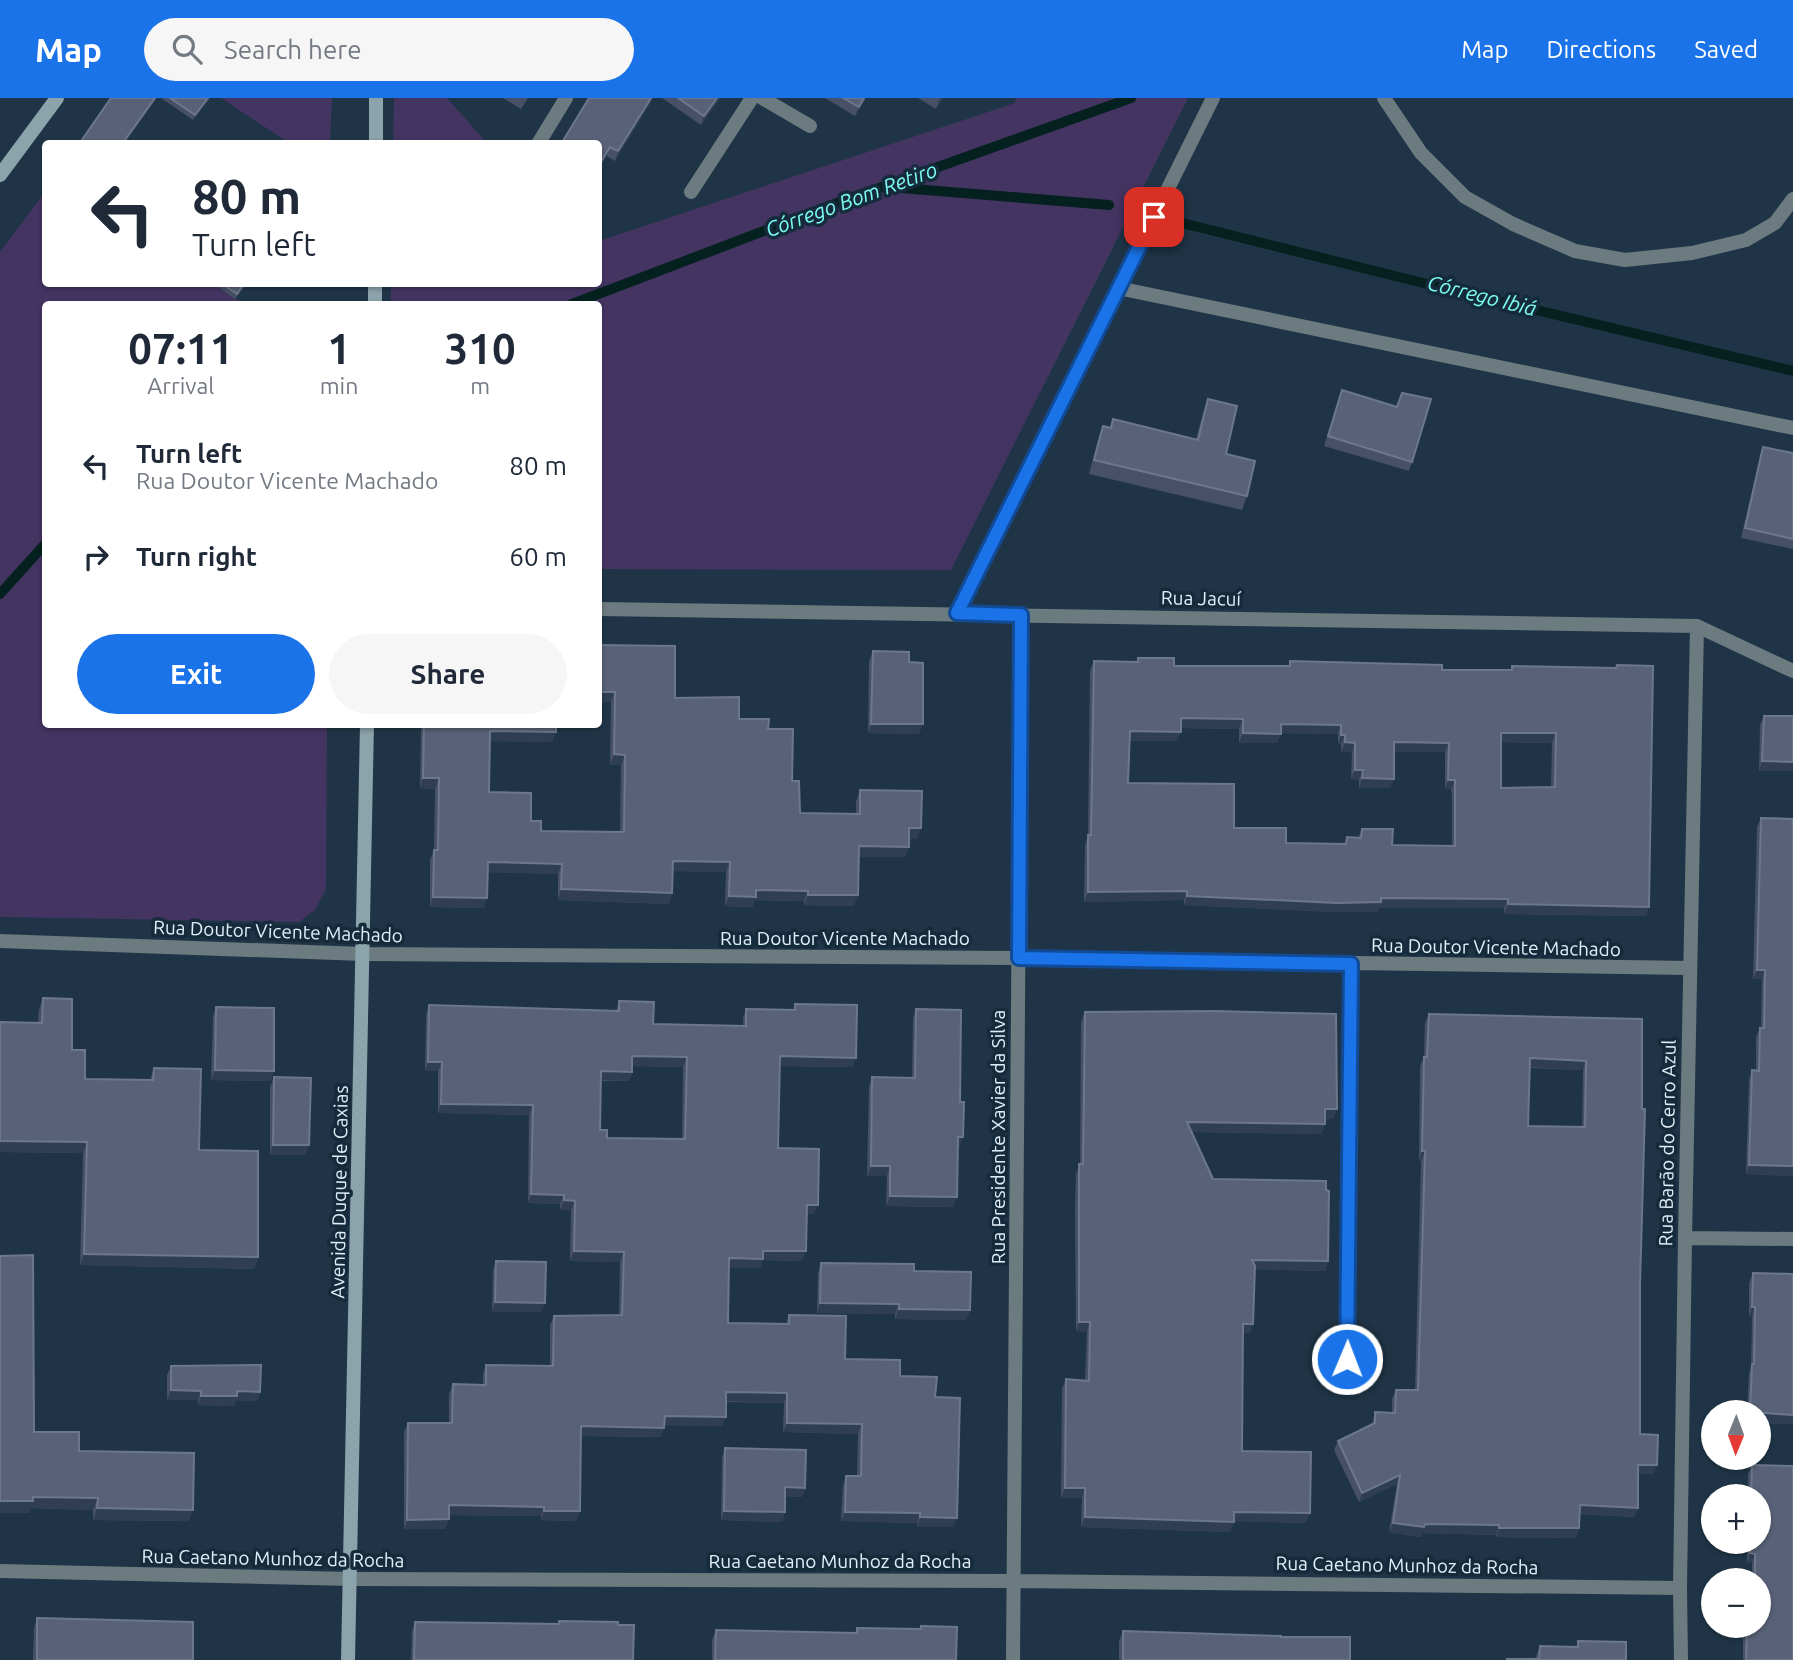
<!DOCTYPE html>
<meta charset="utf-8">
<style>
body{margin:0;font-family:Ubuntu,sans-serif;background:#f6f6f7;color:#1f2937;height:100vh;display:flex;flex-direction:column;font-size:26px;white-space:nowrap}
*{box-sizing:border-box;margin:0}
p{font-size:23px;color:#747a83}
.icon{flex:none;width:38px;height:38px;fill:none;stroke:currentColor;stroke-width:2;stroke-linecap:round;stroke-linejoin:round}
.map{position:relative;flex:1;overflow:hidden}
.side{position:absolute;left:42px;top:203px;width:560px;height:427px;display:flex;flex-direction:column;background:#fff;border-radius:7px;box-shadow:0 2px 5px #0004}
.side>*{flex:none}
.banner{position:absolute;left:42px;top:42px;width:560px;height:147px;border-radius:7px;box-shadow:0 2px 5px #0004;background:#fff;color:#1f2937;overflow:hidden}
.needle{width:46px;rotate:181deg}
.fabs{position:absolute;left:1701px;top:1302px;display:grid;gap:14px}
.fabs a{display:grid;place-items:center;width:70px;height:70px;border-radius:50%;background:#fff;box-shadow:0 2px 5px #0004;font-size:35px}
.pin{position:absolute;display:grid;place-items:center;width:60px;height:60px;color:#fff;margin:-30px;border-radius:14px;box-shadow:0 4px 10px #0006}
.me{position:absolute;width:77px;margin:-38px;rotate:1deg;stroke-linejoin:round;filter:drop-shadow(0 0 5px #0008)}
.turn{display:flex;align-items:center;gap:24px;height:147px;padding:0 35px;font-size:32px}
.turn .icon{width:91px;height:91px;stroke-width:2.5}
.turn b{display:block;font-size:49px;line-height:60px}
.eta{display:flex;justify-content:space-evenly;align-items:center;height:119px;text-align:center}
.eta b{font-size:42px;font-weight:700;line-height:49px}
.action{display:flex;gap:14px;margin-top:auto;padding:14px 35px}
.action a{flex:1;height:80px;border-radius:42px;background:#1a73e8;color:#fff;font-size:28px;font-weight:700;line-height:80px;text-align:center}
.action a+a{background:#f6f6f7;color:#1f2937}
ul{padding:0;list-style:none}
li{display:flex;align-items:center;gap:21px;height:91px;padding:0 35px}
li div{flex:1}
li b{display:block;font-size:26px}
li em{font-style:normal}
header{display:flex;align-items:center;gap:42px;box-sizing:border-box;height:98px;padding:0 35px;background:#1a73e8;color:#fff}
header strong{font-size:33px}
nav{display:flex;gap:38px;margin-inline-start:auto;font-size:24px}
.search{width:490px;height:63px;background:#f6f6f7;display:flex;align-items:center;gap:18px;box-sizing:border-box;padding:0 24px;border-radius:38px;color:#747a83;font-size:26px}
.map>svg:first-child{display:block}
</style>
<header>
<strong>Map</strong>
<div class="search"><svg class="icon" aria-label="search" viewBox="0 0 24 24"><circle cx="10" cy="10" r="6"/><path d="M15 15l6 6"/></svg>Search here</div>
<nav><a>Map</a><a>Directions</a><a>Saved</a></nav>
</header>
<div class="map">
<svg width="1793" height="1562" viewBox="0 0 1793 1562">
<rect width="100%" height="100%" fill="#1f3547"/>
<path fill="#433462" d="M221 0H332L330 45H289Z
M394 0H447L487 45H393Z
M1016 0H1188L951 472 599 471 598 206H391V186H598L599 143 1015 5Z
M45 94 46 186H212L235 201 252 206H46V626L327 627 326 791 315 812 299 824 0 819V154Z"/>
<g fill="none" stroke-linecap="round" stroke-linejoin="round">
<path stroke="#05211f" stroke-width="10" d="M889 89 1109 107
M1170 122 1431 187 1793 273
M572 206 840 104 1131 0
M0 496 46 445"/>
<path stroke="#6c7b7f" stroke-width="14" d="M1384 0 1421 55 1465 99 1513 126 1575 153 1625 162 1692 155 1746 142 1775 125 1793 101
M1118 190 1793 330"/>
<path stroke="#6c7b7f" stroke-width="14" d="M762 0 810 28
M538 46 566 0
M691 94 752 0
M598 511 1697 528 1793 573
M957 515 1213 0
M0 843 363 856 1019 860 1689 870
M1685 1140 1793 1141
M1347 1261 1351 866
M0 1473 350 1481 1014 1483 1680 1490
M1013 1562 1021 517
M1681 1562 1680 1490 1685 1140 1697 528"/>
<path stroke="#8ba3aa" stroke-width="14" d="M376 46V0
M0 77 57 0
M375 206V186
M348 1562 367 626"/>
</g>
<path fill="#475067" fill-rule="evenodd" d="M161 0H210L193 22Z
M503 0H528L521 11Z
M589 0H653L615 63 607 58Z
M662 0H720L701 27Z
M825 0H866L855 18Z
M918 0H943L936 11Z
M213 186H246L235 201Z
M1342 292 1397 309 1412 364 1409 373 1324 348Z
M1208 301 1226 356 1247 398 1242 412 1089 376 1098 342 1103 328 1110 330 1113 321 1196 341 1203 315Z
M1763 349 1793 355V451L1741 440 1760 358Z
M598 547 675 600 768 631 792 683 800 715 856 716V703L860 692 917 741H909L905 759H859L854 808 804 807V803L755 802 752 809 725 808 726 774 673 773 672 795 669 806 558 802V776L488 774 484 810 430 809V762L434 752 435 691 420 690 421 626H556V634L552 644 490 643 489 694 531 723 541 733 620 734 621 667H610L611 604Z
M873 553 909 564 919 636 868 635 869 563Z
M1138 560 1174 568H1288L1290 563 1442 572H1510L1512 568 1615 570 1617 567 1649 809 1646 818 1504 816V810H1379L1377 814H1334L1184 807V802L1084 804 1085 747 1088 738 1090 572 1094 563 1137 564ZM1181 630 1239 631V645H1277L1281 635 1338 636V646H1341V654H1352L1351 681 1359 682V690H1390L1394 654H1445V691H1451L1452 697V748L1392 747 1362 731 1358 740 1347 739 1344 746 1286 745 1234 730 1128 685 1129 643H1177ZM1501 644 1552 645 1551 689 1501 690Z
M1764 618H1793V673H1759L1760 627Z
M1761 720 1793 721V1078L1746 1076 1749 982 1752 972 1756 973V939L1760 930H1761L1762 881H1753L1757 729Z
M43 900 72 952 85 981 150 982 154 970 258 1159 254 1171 80 1167 83 1055 0 1054V924L38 925 39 912Z
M619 903 653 926 743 928V920L746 911 793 912 795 906 856 960 852 969 780 968 778 1050 814 1116H807L802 1163 762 1162 760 1170H728V1225L786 1226 789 1217 845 1261 900 1278 935 1299 953 1429H917V1425L841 1423 843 1387 846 1378H857L858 1336 783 1334 784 1305 726 1304 722 1328 664 1327 661 1339 581 1338 580 1413 576 1423 541 1422V1418L449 1417V1421L445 1431H404V1334L408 1325H449V1296L453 1286 483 1287V1276L486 1267 550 1268V1227L554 1218 619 1217 620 1164 570 1163 571 1112H560V1106L528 1105 529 1017 438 1015V973H425L426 917 429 907 616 913ZM632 968 683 969 682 1041 607 1040 600 1032 601 983H629L632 974Z
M216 909 274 973 270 983 211 982 213 919Z
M916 911 960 1004V1049H958L953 1109 886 1108 887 1078H867L869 988 872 979 912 980 913 920Z
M1085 914 1337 1011 1333 1021H1325V1026L1321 1036 1191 1034 1213 1081 1328 1163 1325 1173 1255 1171 1253 1226 1250 1235H1243L1242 1353 1306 1425 1234 1423 1230 1434 1081 1429 1082 1400H1061L1062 1291 1066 1281 1085 1283 1087 1234 1076 1233 1075 1112 1076 1076 1080 1066 1081 924Z
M1429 916 1642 921 1640 1336 1654 1376H1638V1410L1634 1419 1580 1416 1579 1430 1576 1440 1496 1439V1437L1422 1435 1421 1439 1389 1434 1397 1386 1359 1404 1334 1352 1338 1343 1372 1326 1375 1314 1392 1315V1301L1396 1292H1415L1421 1063H1419L1420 968 1424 959 1425 925ZM1530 970 1583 972 1582 1029 1528 1028Z
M274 979 306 1057H270V989Z
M496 1163 541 1214H492L493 1172Z
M821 1165 914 1173 970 1212 966 1222 895 1221V1216L817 1215 818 1175Z
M1753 1175 1793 1176V1326L1759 1325V1314H1747L1749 1276 1751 1268 1752 1218H1749V1185Z
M171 1268 260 1294 257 1303H236L234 1308 198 1307V1302H167V1277Z
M34 1334 79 1353 189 1423 93 1422V1412L31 1410 29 1415Z
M725 1350 805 1390 802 1399 785 1398V1414L782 1424 721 1422 722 1360Z
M1752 1367 1793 1368V1562H1743V1536L1746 1528H1759V1482H1752V1465H1747V1444H1759V1398H1748V1376Z
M37 1520 193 1562H33L34 1530Z
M559 1523 618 1527 633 1562H411L412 1533 415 1524 558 1526Z
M921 1528 956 1562H712V1542L716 1532 856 1535 857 1530 920 1531Z
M1123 1533 1281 1539 1350 1562H1119V1543Z
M1578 1543 1626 1562 1535 1561 1540 1548 1576 1549Z"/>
<path fill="#303e54" d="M155 0H157L124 46H122Z
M208 0H210L193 22 195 17Z
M651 0H653L615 63 618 53Z
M717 0H720L701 27 704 18Z
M864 0H866L855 18 859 9Z
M941 0H943L936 11 939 2Z
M610 49 607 58 598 73V69Z
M598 594H615L611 604H598Z
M1181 620 1243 621 1239 631 1178 630Z
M871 626H923L919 636 868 635Z
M1281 626 1341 627 1338 636 1277 635Z
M490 633 556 634 552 644 486 643Z
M1130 633 1181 634 1177 643H1126Z
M1243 635 1281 636 1277 645H1239Z
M1501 635H1556L1552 645 1497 644Z
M1341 637H1345L1341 646H1338Z
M1345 644 1355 645 1352 654H1341Z
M1394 644 1449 645 1445 654H1391Z
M614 656 625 657 621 667H610Z
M1762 663 1793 664V673H1759Z
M1355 672H1363L1359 682 1351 681Z
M423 680H439L435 691 420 690Z
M1362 680 1394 681 1390 690H1359Z
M1448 682H1455L1451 691H1445Z
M909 730H921L917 741H906Z
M859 748 909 749 905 759H855Z
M673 763 730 764 726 774 669 773Z
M488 764 562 766 558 776 484 774Z
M561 791 672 795 669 806 558 802Z
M756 792 808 793 804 803 755 802 752 809 725 808 729 798Z
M1187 793 1184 802 1084 804 1088 794Z
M808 797H858L854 808 804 807Z
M1187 798 1381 800 1508 801 1504 810H1379L1377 814H1334L1184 807Z
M433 799 487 800 484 810 430 809Z
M1508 806 1649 809 1646 818 1504 816Z
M1757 872H1765L1762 881H1753Z
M632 958 687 959 683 969 629 968Z
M780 958 856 960 852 969 776 968Z
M1530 960 1586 963 1583 972 1527 969Z
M428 964H442L438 973H425Z
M215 972 274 973 270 983 211 982Z
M601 973 632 974 629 983 597 982Z
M441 1006 533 1007 529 1017 438 1015Z
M1325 1011H1337L1333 1021H1321Z
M1187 1024 1325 1026 1321 1036 1183 1034Z
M958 1039H963L960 1049H955Z
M0 1043 87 1044 83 1055 0 1054Z
M273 1047H309L306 1057H270Z
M1422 1053H1425L1421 1063H1419Z
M1749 1067 1793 1068V1078L1746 1076Z
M871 1068H890L887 1078H867Z
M531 1096 564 1097 560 1106 528 1105Z
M890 1098 957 1099 953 1109 886 1108Z
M564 1102 575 1103 571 1112H560Z
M807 1107H818L814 1116H803Z
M574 1153 624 1154 620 1164 570 1163Z
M763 1153H806L802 1163 762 1162 760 1170H725L729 1160Z
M84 1156 258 1159 254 1171 80 1167Z
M1252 1162 1328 1163 1325 1173 1248 1171Z
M495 1204 545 1205 541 1214H492Z
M820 1205 899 1206 895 1216 817 1215Z
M1752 1209H1755L1752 1218H1749Z
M899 1211 970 1212 966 1222 895 1221Z
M1079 1224H1090L1087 1234 1076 1233Z
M1243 1226H1253L1250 1235H1239Z
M171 1292 201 1293 198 1302H167Z
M237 1293 260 1294 257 1303H236L234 1308 198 1307 201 1298Z
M726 1294 787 1295 784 1305 723 1303Z
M1759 1316 1793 1317V1326L1759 1325Z
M665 1318 726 1319 722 1328 661 1327Z
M787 1325 862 1326 858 1336 783 1334Z
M581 1328 664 1330 661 1339 578 1338Z
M1638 1367H1657L1654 1376H1635Z
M1400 1377 1397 1386 1359 1404 1362 1395Z
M785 1389 805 1390 802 1399 782 1398Z
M1065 1390H1085L1082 1400H1061Z
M33 1399 98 1400 93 1412 31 1410 29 1415H0V1403Z
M449 1407 544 1409 541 1418 445 1417Z
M1580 1407 1638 1410 1634 1419 1577 1416Z
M97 1410 193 1412 189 1423 93 1422Z
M544 1413H580L576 1423 541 1422Z
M724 1413 785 1414 782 1424 721 1422Z
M845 1414 920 1415 917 1425 841 1423Z
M1234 1414 1310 1415 1306 1425 1230 1423Z
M920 1419 957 1420 953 1429H917Z
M1085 1419 1234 1424 1230 1434 1081 1429Z
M449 1421 445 1431H404L407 1422Z
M1393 1425 1425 1426 1499 1427 1496 1437 1422 1435 1421 1439 1389 1434Z
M1499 1430H1579L1576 1440 1496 1439Z
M1750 1455 1755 1456 1752 1465H1747Z"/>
<path fill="#586177" stroke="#6d778b" stroke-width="2" fill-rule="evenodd" d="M111 0H155L122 46H79Z
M170 0H208L195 17Z
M589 0H651L618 53 610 49 598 69V46H561Z
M678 0H717L704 18Z
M843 0H864L859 9Z
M222 186H244L237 196Z
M1342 292 1397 309 1402 295 1431 301 1412 364 1328 338Z
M1208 301 1237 308 1226 356 1255 363 1247 398 1094 362 1103 328 1111 330 1113 321 1198 342Z
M1763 349 1793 355V441L1745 430Z
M598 547 675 548V600L739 599V621H769L768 631H793L792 683H799L800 715 860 716V692L922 693 921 730H909V749L859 748 858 797H808V793L756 792V799L729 798 730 764 673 763 672 795 561 791 562 766 488 764 487 800 433 799 434 752H438L439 680H423L424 626H556V634L490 633 489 694 531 695V723H541V733L624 734 625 657 614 656 615 594H598Z
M873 553 909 554V564L923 565V626H871Z
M1138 560H1174V568H1290V563L1442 567V572H1512V568L1616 570 1617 567 1653 568 1649 809 1508 806V801L1381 800V804L1337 805 1187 798V793L1088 794V737H1091L1094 563 1138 564ZM1181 620 1243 621V635L1281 636V626L1341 627V637H1345V644L1355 645V672H1363L1362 680 1394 681V644L1449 645 1448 682H1455V748L1392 747 1393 731H1362L1361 740 1347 739 1346 746 1286 745V730H1234V686L1128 685 1130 633 1181 634ZM1501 635H1556L1555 689 1501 690Z
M1764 618H1793V664L1762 663Z
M1761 720 1793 721V1068L1749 1067 1752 972 1759 973 1760 930H1764L1765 872H1757Z
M43 900 72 901V952H85V981L153 982 154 970 201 971 199 1052 258 1053V1159L84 1156 87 1044 0 1043V924L42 925Z
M619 903 654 904 653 926 746 928V911L795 912V906L857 907 856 960 780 958 778 1050 819 1051 818 1107H807L806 1153H763V1161L729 1160 728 1225 789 1226V1217L846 1218 845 1261 900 1262V1278L937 1279 935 1299 960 1300 957 1420 920 1419V1415L845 1414 846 1378H861L862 1326 787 1325V1295L726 1294V1319L665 1318 664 1330 581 1328 580 1413H544V1409L449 1407V1421L407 1422 408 1325H452L453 1286 486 1287V1267L553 1268 554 1218 622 1217 624 1154 574 1153 575 1103 564 1102V1097L531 1096 533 1007 441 1006 442 964H428L429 907 619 913ZM632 958 687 959 685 1041 607 1040V1032H600L601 973 632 974Z
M216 909 274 910V973L215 972Z
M916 911 961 912 960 1004H964L963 1039H958L957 1099 890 1098V1068H871L872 979 915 980Z
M1214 913 1336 916 1337 1011H1325V1026L1187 1024 1213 1081 1326 1083V1092L1329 1093 1328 1163 1252 1162 1255 1168 1253 1226H1243L1242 1353 1311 1354 1310 1415 1234 1414V1424L1085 1419V1390H1065L1066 1281 1089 1283 1090 1224H1079V1066H1083L1085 914Z
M1429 916 1642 921V1011H1645L1640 1186V1336L1658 1337 1657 1367H1638V1410L1580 1407 1579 1430H1499V1427L1425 1426 1424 1429 1393 1425 1400 1377 1362 1395 1338 1343 1375 1325V1314L1395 1315 1396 1292H1418L1425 1053H1422L1424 959H1427ZM1530 960 1586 963 1585 1029 1528 1028Z
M274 979 311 980 309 1047H273Z
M33 1157 34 1334H79V1353L194 1355 193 1412 97 1410 98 1400 33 1399V1403H0V1158Z
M496 1163 546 1164 545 1205 495 1204Z
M821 1165 914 1166V1173L971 1174 970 1212 899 1211V1206L820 1205Z
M1753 1175 1793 1176V1317L1750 1314 1752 1266H1754L1755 1209H1752Z
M261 1267 260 1294 237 1293V1298H201V1293L171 1292V1268Z
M725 1350 806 1352 805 1390 785 1389V1414L724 1413Z
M1752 1367 1793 1368V1562H1746L1747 1528H1759V1482H1755V1456L1750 1455V1444H1759V1398H1751Z
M37 1520 193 1524V1562H37Z
M559 1523 618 1524V1527H634L633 1562H414L415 1524 559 1526Z
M921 1528 957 1529 956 1562H715L716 1532 857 1535V1530L921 1531Z
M1123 1533 1281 1538V1539H1350V1562H1123Z
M1578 1543 1626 1544V1562H1507V1561H1539L1540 1548 1578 1549Z"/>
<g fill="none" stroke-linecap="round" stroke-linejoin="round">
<g stroke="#114b97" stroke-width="18">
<path id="route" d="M1154 119 957 515 1021 517 1019 860 1351 866 1347 1261"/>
</g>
<use href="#route" stroke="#1a73e8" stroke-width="12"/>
</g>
<g text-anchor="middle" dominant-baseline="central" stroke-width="7" stroke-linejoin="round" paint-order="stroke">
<g font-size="19" fill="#e0eef9" stroke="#152b3c">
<text transform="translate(1201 500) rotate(1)">Rua Jacuí</text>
<text transform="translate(278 833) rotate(2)">Rua Doutor Vicente Machado</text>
<text x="845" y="840">Rua Doutor Vicente Machado</text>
<text transform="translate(1496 849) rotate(1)">Rua Doutor Vicente Machado</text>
<text transform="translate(998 1039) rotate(-90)">Rua Presidente Xavier da Silva</text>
<text transform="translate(1667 1045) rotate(-89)">Rua Barão do Cerro Azul</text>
<text transform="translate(339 1094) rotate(-89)">Avenida Duque de Caxias</text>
<text transform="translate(273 1460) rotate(1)">Rua Caetano Munhoz da Rocha</text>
<text x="840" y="1463">Rua Caetano Munhoz da Rocha</text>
<text transform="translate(1407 1467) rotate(1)">Rua Caetano Munhoz da Rocha</text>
</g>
<g font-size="21" font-style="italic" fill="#7bfcf3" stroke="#152b3c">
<text transform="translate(851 101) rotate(-20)">Córrego Bom Retiro</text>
<text transform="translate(1482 197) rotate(14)">Córrego Ibiá</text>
</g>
</g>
</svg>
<div class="fabs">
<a><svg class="needle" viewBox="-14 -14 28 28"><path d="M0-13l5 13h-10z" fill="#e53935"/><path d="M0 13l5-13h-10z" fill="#747a83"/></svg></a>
<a>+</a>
<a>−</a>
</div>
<div class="pin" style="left:1154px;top:119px;background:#d93025"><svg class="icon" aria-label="arrive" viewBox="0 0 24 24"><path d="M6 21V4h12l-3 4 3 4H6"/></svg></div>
<svg class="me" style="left:1347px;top:1261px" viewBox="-20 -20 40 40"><circle r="17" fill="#1a73e8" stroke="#fff" stroke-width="3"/><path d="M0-11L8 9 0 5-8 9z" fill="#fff"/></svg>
<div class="banner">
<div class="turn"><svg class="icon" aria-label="left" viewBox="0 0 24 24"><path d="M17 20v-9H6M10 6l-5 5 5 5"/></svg><div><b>80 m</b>Turn left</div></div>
</div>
<section class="side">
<div class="eta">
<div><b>07:11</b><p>Arrival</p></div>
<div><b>1</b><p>min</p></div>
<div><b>310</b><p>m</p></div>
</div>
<ul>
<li><svg class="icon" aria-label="left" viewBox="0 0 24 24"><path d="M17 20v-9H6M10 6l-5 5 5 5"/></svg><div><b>Turn left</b><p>Rua Doutor Vicente Machado</p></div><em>80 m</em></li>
<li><svg class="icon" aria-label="right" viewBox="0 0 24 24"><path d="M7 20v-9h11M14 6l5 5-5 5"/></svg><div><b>Turn right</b></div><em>60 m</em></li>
</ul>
<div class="action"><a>Exit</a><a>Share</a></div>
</section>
</div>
